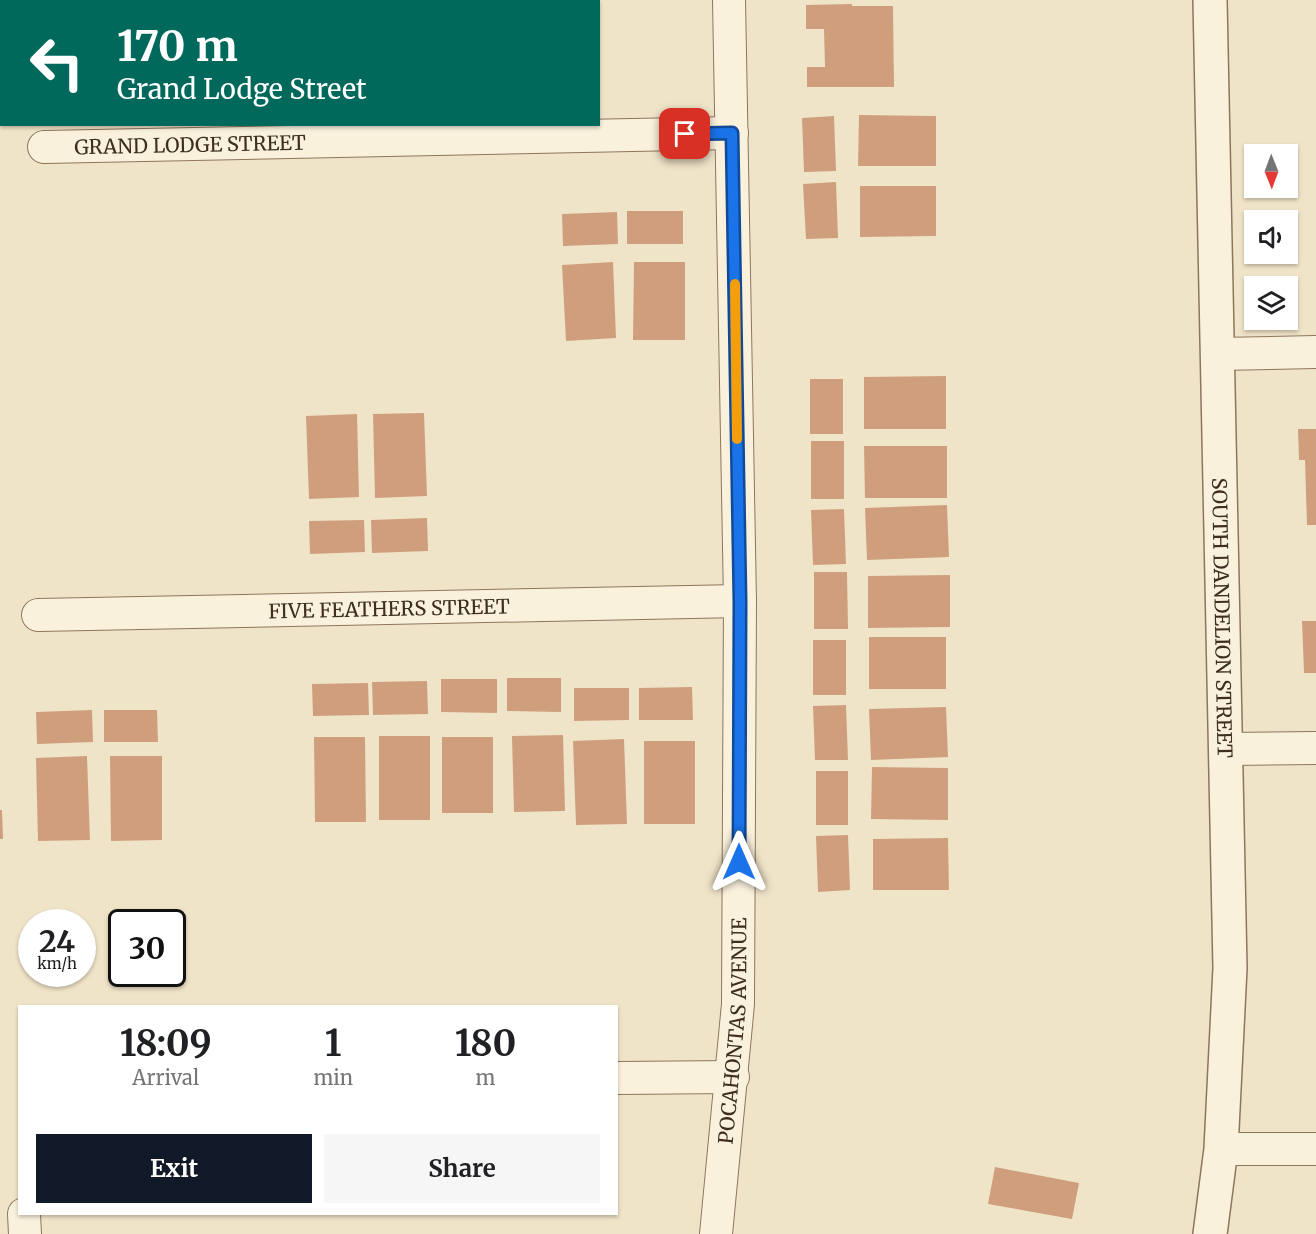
<!DOCTYPE html>
<style>
body{margin:0;font-family:Merriweather,serif;background:#f6f6f6;color:#202124;height:100vh;display:flex;flex-direction:column;font-size:22px;white-space:nowrap}
*{box-sizing:border-box;margin:0}
p{font-size:20px;color:#757577}
.icon{flex:none;width:33px;height:33px;fill:none;stroke:currentColor;stroke-width:2;stroke-linecap:round;stroke-linejoin:round}
.map{position:relative;flex:1;overflow:hidden}
.sheet{position:absolute;left:18px;top:1005px;width:600px;height:210px;display:flex;flex-direction:column;background:#fff;border-radius:0px;box-shadow:0 2px 4px #0004}
.sheet>*{flex:none}
.top-card{position:absolute;left:0px;top:0px;width:600px;height:126px;box-shadow:0 2px 4px #0004;background:#00695c;color:#fff;overflow:hidden}
.needle{width:39px;rotate:179deg}
.buttons{position:absolute;left:1244px;top:144px;display:grid;gap:12px}
.buttons a{display:grid;place-items:center;width:54px;height:54px;border-radius:0px;background:#fff;box-shadow:0 2px 4px #0004;font-size:30px}
.speed{position:absolute;left:18px;top:909px;display:flex;gap:12px;font-size:30px;font-weight:700;text-align:center}
.speed>*{display:grid;place-content:center;width:78px;height:78px;border-radius:50%;background:#fff;box-shadow:0 2px 4px #0004;line-height:1}
.speed small{font-size:15px;font-weight:400}
.speed .limit{border:3px solid #111;border-radius:9px;background:#fff;color:#111}
.pin{position:absolute;display:grid;place-items:center;width:51px;height:51px;color:#fff;margin:-26px;border-radius:12px;box-shadow:0 3px 9px #0006}
.me{position:absolute;width:66px;margin:-33px;rotate:0deg;stroke-linejoin:round;filter:drop-shadow(0 0 4px #0008)}
.turn{display:flex;align-items:center;gap:21px;height:126px;padding:0 18px;font-size:27px}
.turn .icon{width:78px;height:78px;stroke-width:2.5}
.turn b{display:block;font-size:42px;line-height:51px}
.eta{display:flex;justify-content:space-evenly;align-items:center;height:102px;text-align:center}
.eta b{font-size:36px;font-weight:700;line-height:42px}
.action{display:flex;gap:12px;margin-top:auto;padding:12px 18px}
.action a{flex:1;height:69px;border-radius:0px;background:#111827;color:#fff;font-size:24px;font-weight:700;line-height:69px;text-align:center}
.action a+a{background:#f6f6f6;color:#202124}
.map>svg:first-child{display:block}
</style>
<div class="map">
<svg width="1316" height="1234" viewBox="0 0 1316 1234">
<rect width="100%" height="100%" fill="#f0e4c8"/>
<path fill="#cf9f7d" d="M852 4V6H893L894 87H807V67H825L824 29H806V5Z
M859 115 936 116V166H858Z
M834 116 836 171 804 172 802 118Z
M836 182 838 238 806 239 803 184Z
M860 186H936V236L860 237Z
M627 211H683V244H627Z
M617 212 618 244 563 246 562 214Z
M613 262 616 338 566 341 562 265Z
M634 262H685V340H633Z
M946 376V429H864V377Z
M810 379H843V434H810Z
M424 413 427 496 375 498 373 414Z
M357 414 359 497 309 499 306 416Z
M1298 429H1316V525H1307L1305 460H1299Z
M811 441H844V499H811Z
M864 446H947V498H865Z
M947 505 949 557 867 560 865 508Z
M844 509 846 564 813 565 811 510Z
M427 518 428 551 372 553 371 520Z
M364 520 365 552 310 554 309 521Z
M814 572H847L848 629H814Z
M950 575V627L868 628V576Z
M1302 621H1316V673H1304Z
M869 637H946V689H869Z
M813 640H846V695H813Z
M507 678H561V712L507 711Z
M441 679H497V713L441 712Z
M427 681 428 714 373 715 372 682Z
M368 683 369 715 313 716 312 684Z
M692 687 693 720H639V688Z
M574 688H629V720L574 721Z
M846 705 848 760H815L813 706Z
M946 707 948 757 871 760 869 709Z
M92 710 93 742 37 744 36 712Z
M104 710H157L158 742H104Z
M563 735 565 811 514 812 512 736Z
M379 736H430V820H379Z
M314 737H365L366 822H315Z
M442 737H493V813H442Z
M624 739 627 824 576 825 573 741Z
M644 741H695V824H644Z
M87 756 90 840 38 841 36 758Z
M110 756H162V840L111 841Z
M872 767 948 768V820L871 819Z
M816 771H848V825H816Z
M0 810H2L3 839H0Z
M848 835 850 890 818 892 816 836Z
M948 838 949 890H873V839Z
M995 1167 1079 1183 1072 1219 988 1204Z"/>
<g fill="none" stroke-linecap="round" stroke-linejoin="round">
<g stroke="#8d765c" stroke-width="34">
<g id="minor">
<path id="s1" d="M44 147 732 133"/>
<path d="M1218 354 1316 352"/>
<path id="s2" d="M38 615 740 601"/>
<path d="M1227 749 1316 748"/>
<path d="M616 1078 733 1077"/>
<path d="M1221 1149H1316"/>
<path d="M24 1214 25 1234"/>
<path id="s3" d="M716 1234 738 1004 740 601 729 0"/>
</g>
</g>
<g stroke="#8d765c" stroke-width="36">
<g id="tertiary">
<path id="s4" d="M1210 0 1230 968 1221 1149 1210 1234"/>
</g>
</g>
<use href="#minor" stroke="#faf1dc" stroke-width="32"/>
<use href="#tertiary" stroke="#faf1dc" stroke-width="33"/>
</g>
<g fill="none" stroke-linecap="round" stroke-linejoin="round">
<g stroke="#114b97" stroke-width="15">
<path id="route" d="M685 134 732 133 740 602 739 862"/>
</g>
<use href="#route" stroke="#1a73e8" stroke-width="10"/>
<path stroke="#f59e0b" stroke-width="10" d="M735 284 737 439"/>
</g>
<g text-anchor="middle" dominant-baseline="central" stroke-width="4.5" stroke-linejoin="round" paint-order="stroke">
<g font-size="20" fill="#3d2e20" stroke="#f7eed8">
<text stroke="none"><textPath href="#s1" startOffset="146">GRAND LODGE STREET</textPath></text>
<text stroke="none"><textPath href="#s2" startOffset="351">FIVE FEATHERS STREET</textPath></text>
<text stroke="none"><textPath href="#s4" startOffset="618">SOUTH DANDELION STREET</textPath></text>
<text stroke="none"><textPath href="#s3" startOffset="204">POCAHONTAS AVENUE</textPath></text>
</g>
</g>
</svg>
<div class="buttons">
<a><svg class="needle" viewBox="-14 -14 28 28"><path d="M0-13l5 13h-10z" fill="#e53935"/><path d="M0 13l5-13h-10z" fill="#757577"/></svg></a>
<a><svg class="icon" aria-label="sound" viewBox="0 0 24 24"><path d="M4 9h4l5-4v14l-5-4H4zM17 9q2 3 0 6"/></svg></a>
<a><svg class="icon" aria-label="layers" viewBox="0 0 24 24"><path d="M12 4l9 5-9 5-9-5zM3 14l9 5 9-5"/></svg></a>
</div>
<div class="speed"><div>24<small>km/h</small></div><div class="limit">30</div></div>
<div class="pin" style="left:685px;top:134px;background:#d93025"><svg class="icon" aria-label="arrive" viewBox="0 0 24 24"><path d="M6 21V4h12l-3 4 3 4H6"/></svg></div>
<svg class="me" style="left:739px;top:862px" viewBox="-20 -20 40 40"><path d="M0-17L14 15 0 8-14 15z" fill="#1a73e8" stroke="#fff" stroke-width="4"/></svg>
<div class="top-card">
<div class="turn"><svg class="icon" aria-label="left" viewBox="0 0 24 24"><path d="M17 20v-9H6M10 6l-5 5 5 5"/></svg><div><b>170 m</b>Grand Lodge Street</div></div>
</div>
<section class="sheet">
<div class="eta">
<div><b>18:09</b><p>Arrival</p></div>
<div><b>1</b><p>min</p></div>
<div><b>180</b><p>m</p></div>
</div>
<div class="action"><a>Exit</a><a>Share</a></div>
</section>
</div>
